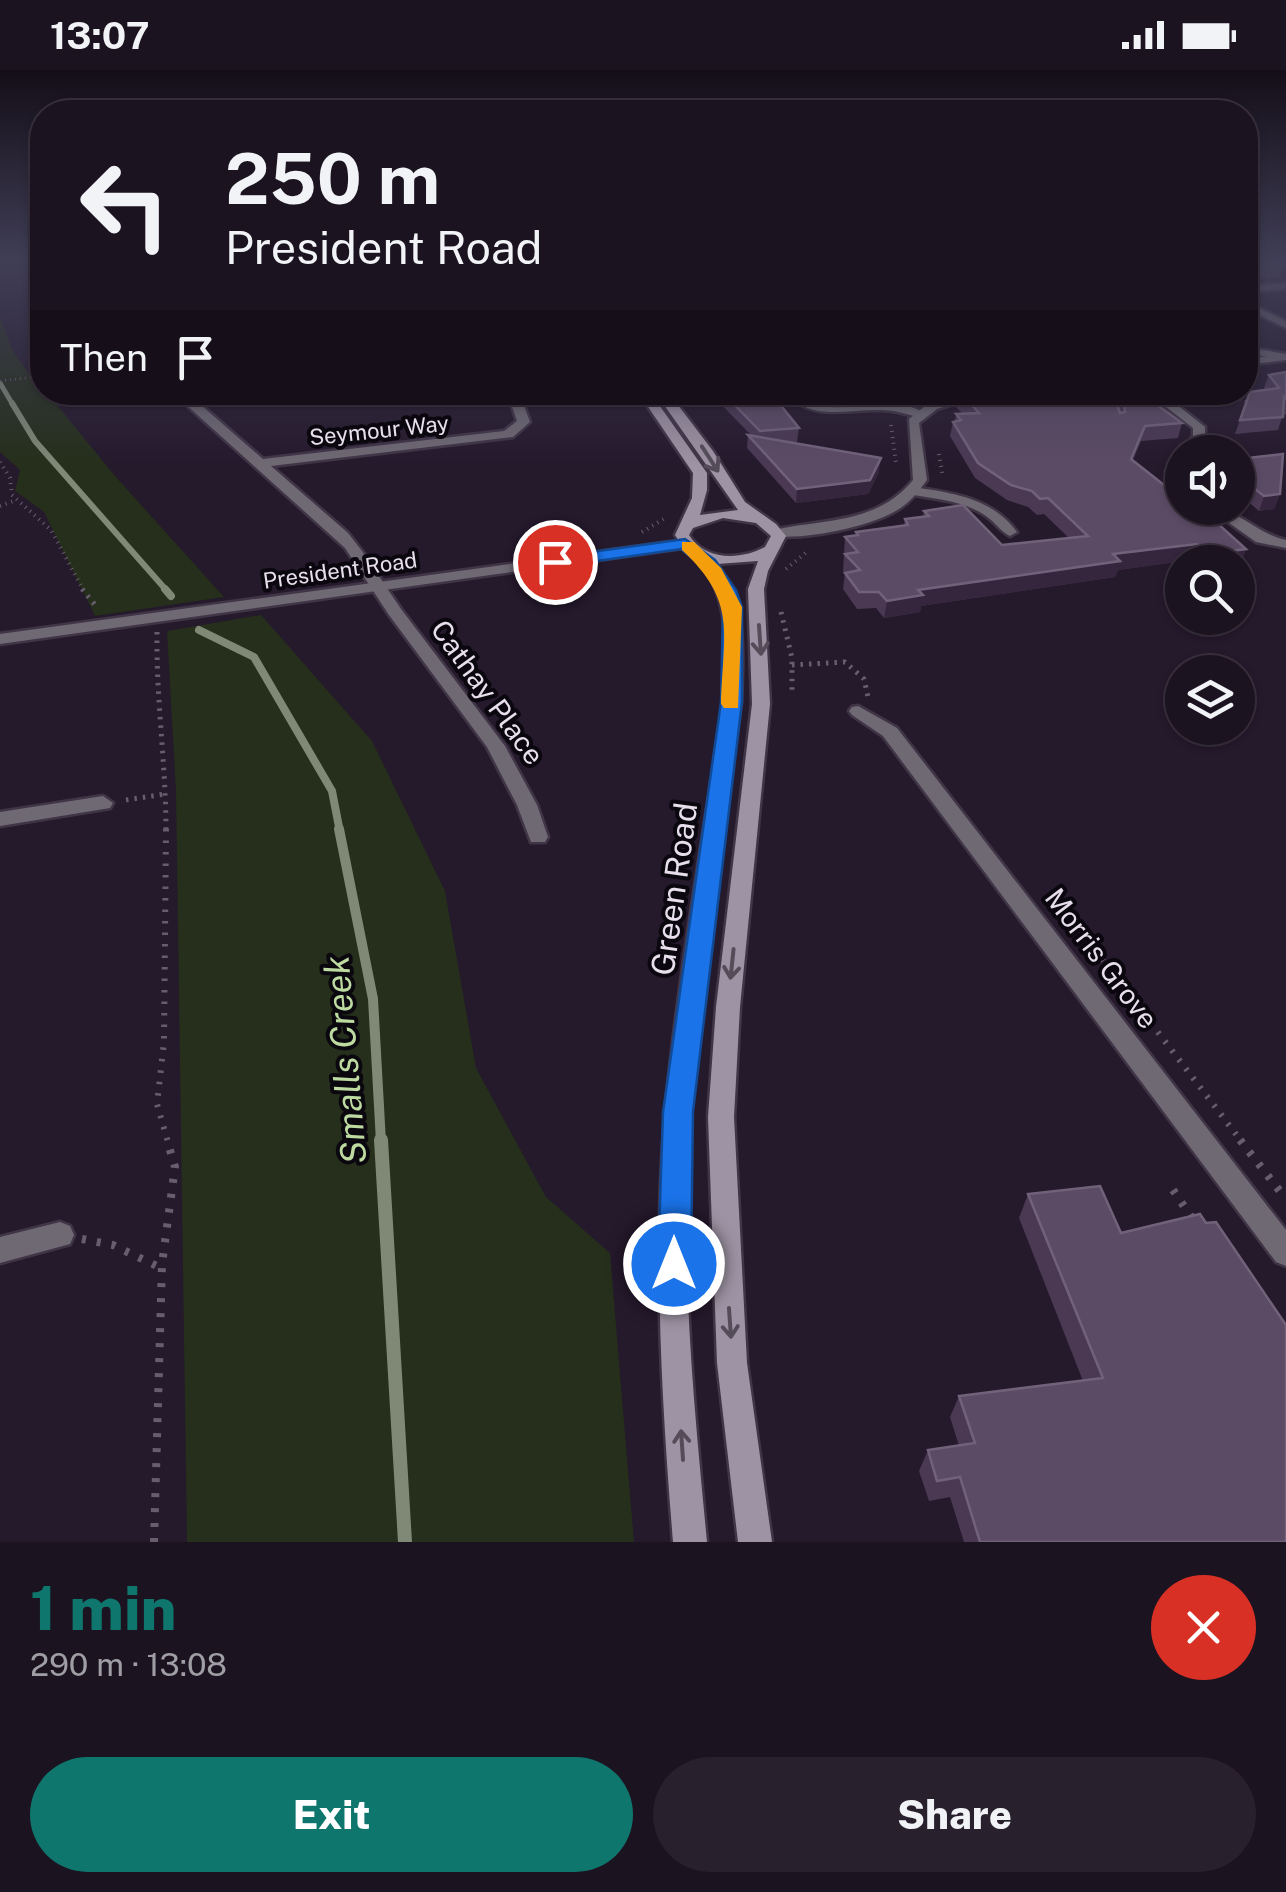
<!DOCTYPE html>
<meta charset="utf-8">
<style>
body{margin:0;font-family:"Public Sans",sans-serif;background:#29202e;color:#f1f3f6;height:100vh;display:flex;flex-direction:column;font-size:38px;white-space:nowrap}
*{box-sizing:border-box;margin:0}
p{font-size:32px;color:#a09ea5}
.icon{flex:none;width:55px;height:55px;fill:none;stroke:currentColor;stroke-width:2;stroke-linecap:round;stroke-linejoin:round}
.map{position:relative;height:1472px;overflow:hidden}
.sheet{display:flex;flex-direction:column;background:#1c1321;flex:1}
.sheet>*{flex:none}
.guide{position:absolute;left:30px;top:30px;width:1228px;height:305px;border-radius:40px;box-shadow:0 2px 8px #0004,0 0 0 2px #3a323f;background:#1c1321;color:#f1f3f6;overflow:hidden}
.tools{position:absolute;left:1165px;top:365px;display:grid;gap:20px}
.tools a{display:grid;place-items:center;width:90px;height:90px;border-radius:50%;background:#1c1321;box-shadow:0 2px 8px #0004,0 0 0 2px #3a323f;font-size:50px}
.pin{position:absolute;display:grid;place-items:center;width:85px;height:85px;color:#fff;margin:-42px;border:5px solid #fff;border-radius:50%;box-shadow:0 2px 10px #0007}
.me{position:absolute;width:110px;margin:-55px;rotate:0deg;stroke-linejoin:round;filter:drop-shadow(0 0 8px #0008)}
.turn{display:flex;align-items:center;gap:35px;height:210px;padding:0 30px;font-size:45px}
.turn .icon{width:130px;height:130px;stroke-width:2.5}
.turn b{display:block;font-size:70px;line-height:85px}
.then{display:flex;align-items:center;height:95px;padding:0 30px;background:#0003;gap:20px;font-size:38px}
.round{display:grid;place-items:center;flex:none;width:105px;height:105px;border-radius:52px;background:#29202e}
.headline{display:flex;align-items:center;justify-content:space-between;height:170px;padding:0 30px}
h1{font-size:60px;font-weight:800;line-height:75px;color:#0f766e}
.button{display:flex;gap:20px;margin-top:auto;padding:20px 30px}
.button a{flex:1;height:115px;border-radius:60px;background:#0f766e;color:#fff;font-size:40px;font-weight:800;line-height:115px;text-align:center}
.button a+a{background:#29202e;color:#f1f3f6}
.status{display:flex;justify-content:space-between;align-items:center;height:70px;padding:0 50px;background:#1c1321;direction:ltr}
.status svg{height:28px;fill:currentColor}
.map>svg:first-child{display:block}
</style>
<div class="status"><b>13:07</b><svg viewBox="0 0 49 12"><path d="M0 12V9h3v3zM5 12V6h3v6zM10 12V3h3v9zM15 12V0h3v12zM26 1h20v11H26zM47 4h2v5h-2z"/></svg></div>
<div class="map">
<svg width="1286" height="1472" viewBox="0 0 1286 1472">
<rect width="100%" height="100%" fill="#25192c"/>
<path fill="#252f1b" d="M0 247 12 280 42 322 47 323 115 406 224 527 95 546 44 442 15 421 20 400 0 382Z
M261 545 372 671 445 821 476 998 546 1127 610 1183 634 1472H187L176 722 167 561Z"/>
<g fill="none" stroke-linecap="round" stroke-linejoin="round">
<path stroke="#7f8976" stroke-width="5" d="M0 313 13 335"/>
<path stroke="#7f8976" stroke-width="6" d="M12 333 35 371 167 521"/>
<path stroke="#7f8976" stroke-width="8" d="M165 519 171 526
M199 560 254 587 332 721 340 762"/>
<path stroke="#7f8976" stroke-width="10" d="M339 759 373 929 381 1072"/>
<path stroke="#7f8976" stroke-width="14" d="M381 1070 405 1472"/>
<g stroke="#403547" stroke-width="5">
<path id="minor" d="M1286 213V219L1245 222V216Z
M1245 231 1286 251V258L1245 238Z
M1245 277 1286 284V290L1245 283Z
M172 322H186L263 389 504 361 517 351 507 322H519L530 352 513 367 271 396 348 463 362 481 401 539 505 676 537 735 548 767 545 772H531L517 735 487 677 389 545 345 478Z
M784 322C800 322 807 333 822 336 857 342 893 323 926 344L920 348C907 344 895 340 881 340 844 339 813 352 784 322Z
M1147 322H1161L1205 357V366L1193 382H1182L1180 401 1182 418 1177 417 1166 401 1193 366V358Z
M913 417C953 423 992 428 1017 462L1010 466C1001 462 995 452 986 446 963 430 934 429 908 424L906 421Z
M1208 438C1236 436 1256 464 1286 470V478L1256 472Z
M858 636 897 658 1286 1160V1196L1276 1192 883 666 852 645 849 641 852 637Z
M103 726 113 733 110 738 0 756V742Z
M60 1152 70 1156 74 1165 70 1174 0 1193V1167Z"/>
</g>
<g stroke="#403547" stroke-width="5">
<path id="tertiary" d="M1286 284V290L1245 295V289Z
M972 322H994L937 339 919 353 927 410C919 421 911 431 899 439 871 457 805 470 773 466V460C824 449 877 454 913 410L909 349 929 333Z
M685 470 692 474 690 477 0 574V564Z"/>
</g>
<g stroke="#403547" stroke-width="5">
<path id="secondary" d="M638 322H650L707 403V420L700 445 738 440 655 322H668L713 381 745 432 776 454 786 466 768 501 764 519 770 634 740 937 734 1047 747 1293 772 1472H738L717 1293 708 1047 716 937 752 634 748 519 758 491 717 494C747 534 743 584 741 632 721 785 694 938 688 1093 682 1219 695 1346 707 1472H673C660 1311 651 1150 671 989 681 902 695 814 709 727 717 671 730 612 724 555 722 532 715 510 699 493 690 483 682 477 675 465L692 428 693 403ZM723 448 756 453 771 466 765 477C741 490 705 491 689 465L693 458Z"/>
</g>
<path stroke="#685d6e" stroke-width="2.5" stroke-dasharray="1 4" stroke-linecap="butt" d="M0 311 42 306
M1216 322 1251 333"/>
<path stroke="#685d6e" stroke-width="4" stroke-dasharray="1 5" stroke-linecap="butt" d="M891 355 896 393
M939 384 943 407
M0 392 10 408 12 425 51 460 84 521
M0 436 14 431
M642 462 667 447
M786 499 808 481"/>
<path stroke="#685d6e" stroke-width="5" stroke-dasharray="2.5 6" stroke-linecap="butt" d="M82 519 96 536
M781 542 792 588V621
M157 562C156 629 166 694 166 762
M792 595 845 592 864 609 868 627
M126 730 165 724"/>
<path stroke="#685d6e" stroke-width="6" stroke-dasharray="2.5 9" stroke-linecap="butt" d="M166 759 164 972 157 1034 168 1072
M1053 825 1242 1072"/>
<path stroke="#685d6e" stroke-width="8" stroke-dasharray="4 11" stroke-linecap="butt" d="M1240 1070 1286 1129
M1173 1120 1194 1151
M82 1169 113 1175 161 1198
M154 1472 162 1194 175 1097 167 1070"/>
<use href="#minor" fill="#6f6973" fill-rule="evenodd"/>
<use href="#tertiary" fill="#6f6973" fill-rule="evenodd"/>
<use href="#secondary" fill="#9e93a4" fill-rule="evenodd"/>
</g>
<path fill="#4b3954" d="M1245 190 1283 196 1279 208 1245 209Z
M1272 190H1286V196Z
M1286 302V345L1283 344 1278 360 1235 364 1240 350 1266 320 1264 318 1269 305Z
M709 322H770L799 358 797 372H790L879 402 868 424 796 433 747 378 748 365H751Z
M1118 322H1139L1182 353 1178 368 1141 371 1133 390 1246 479 1240 495H1238V492H1194L1191 490 1118 500 1115 507 921 536 920 542 884 548 876 538 857 539 843 519 845 503 843 501 845 467 855 466 856 462 904 455 905 449 923 446 924 441 1002 475 1069 468 1044 444 1037 445 1028 437 1007 430 975 408 950 366 953 352 955 351 956 344H963L956 337 959 323 1119 342Z
M1238 389 1280 424 1274 439 1259 441 1238 423Z
M1028 1124 1121 1163 1206 1153 1286 1472H964L950 1427 929 1431 919 1401 928 1380 959 1376 950 1347 959 1326 1083 1311 1019 1148Z"/>
<path fill="#35253d" d="M881 388 879 402 868 424 796 433 797 419Z
M1280 424 1274 439 1259 441 1264 426Z
M1197 474 1191 490 1118 500 1115 507 921 536 920 542 884 548 887 531 918 520 1113 484Z
M1246 479 1240 495H1238V492H1206L1209 484Z"/>
<path fill="#5c4b65" stroke="#71627a" stroke-width="2.5" d="M1245 190H1269L1283 196 1245 197Z
M1286 302V329L1284 327 1283 347 1240 350 1250 322 1279 318 1269 305Z
M722 322H770L799 358 760 361Z
M1112 322 1120 343 1125 342 1123 322H1139L1182 353 1145 356 1131 389 1182 429V438H1193L1200 443H1206L1246 479 1209 484 1197 474 1113 484 1120 491 918 520 923 525 887 531 879 522H859L845 503 860 500 845 484 858 482 845 467 858 465 856 462 908 455 905 449 929 446 924 441 963 435 1002 475 1088 466 1048 428 1040 429 1032 421 1011 415 978 393 953 352 961 350 956 344 979 343 960 322Z
M748 365 881 388 870 410 797 419Z
M1283 384 1280 424 1264 426 1238 406V389Z
M1100 1116 1121 1163 1200 1144 1206 1153 1216 1152 1286 1255V1472H980L960 1407 937 1411 928 1380 975 1373 959 1326 1103 1308 1028 1124Z"/>
<defs><path id="oneway-shaft" d="M-6 0H5M1.5-3L5.5 0L1.5 3" fill="none" stroke-width="1.6" stroke-linecap="round" stroke-linejoin="round" transform="scale(2.5)"/></defs>
<g stroke="#544d59">
<use href="#oneway-shaft" transform="translate(710 389) rotate(57)"/>
<use href="#oneway-shaft" transform="translate(760 570) rotate(86)"/>
<use href="#oneway-shaft" transform="translate(732 894) rotate(96)"/>
<use href="#oneway-shaft" transform="translate(730 1253) rotate(86)"/>
<use href="#oneway-shaft" transform="translate(682 1375) rotate(-94)"/>
</g>
<linearGradient id="sky" x2="0" y2="1"><stop stop-color="#140e18"/><stop offset="0.48" stop-color="#403e56"/><stop offset="1" stop-color="#403e56" stop-opacity="0"/></linearGradient>
<rect width="1286" height="396" fill="url(#sky)"/>
<path fill="#1a73e8" stroke="#114b97" stroke-width="2.5" d="M685 469 715 490 736 520 742 537V632L693 1042 691 1194 686 1205 674 1209 663 1205 658 1194 663 1042 721 632 723 537 718 520 703 497 681 479 555 497 547 492 555 487Z"/>
<path fill="#f59e0b" d="M682 472H694L721 498 742 537 738 638H724L721 634C723 563 738 532 682 480Z"/>
<g text-anchor="middle" dominant-baseline="central" stroke-width="8" stroke-linejoin="round" paint-order="stroke">
<g font-size="22" fill="#e7dfec" stroke="#0b070e">
<text transform="translate(379 360) rotate(-6)">Seymour Way</text>
<text transform="translate(340 500) rotate(-8)">President Road</text>
</g>
<g font-size="28" fill="#e7dfec" stroke="#0b070e">
<text transform="translate(488 622) rotate(54)">Cathay Place</text>
<text transform="translate(1102 888) rotate(53)">Morris Grove</text>
</g>
<g font-size="32" fill="#e7dfec" stroke="#0b070e">
<text transform="translate(674 819) rotate(-82)">Green Road</text>
</g>
<g font-size="35" font-style="italic" fill="#bddba1" stroke="#0b070e">
<text transform="translate(345 990) rotate(-95)">Smalls Creek</text>
</g>
</g>
</svg>
<div class="tools">
<a><svg class="icon" aria-label="sound" viewBox="0 0 24 24"><path d="M4 9h4l5-4v14l-5-4H4zM17 9q2 3 0 6"/></svg></a>
<a><svg class="icon" aria-label="search" viewBox="0 0 24 24"><circle cx="10" cy="10" r="6"/><path d="M15 15l6 6"/></svg></a>
<a><svg class="icon" aria-label="layers" viewBox="0 0 24 24"><path d="M12 4l9 5-9 5-9-5zM3 14l9 5 9-5"/></svg></a>
</div>
<div class="pin" style="left:555px;top:492px;background:#d93025"><svg class="icon" aria-label="arrive" viewBox="0 0 24 24"><path d="M6 21V4h12l-3 4 3 4H6"/></svg></div>
<svg class="me" style="left:674px;top:1194px" viewBox="-20 -20 40 40"><circle r="17" fill="#1a73e8" stroke="#fff" stroke-width="3"/><path d="M0-11L8 9 0 5-8 9z" fill="#fff"/></svg>
<div class="guide">
<div class="turn"><svg class="icon" aria-label="left" viewBox="0 0 24 24"><path d="M17 20v-9H6M10 6l-5 5 5 5"/></svg><div><b>250 m</b>President Road</div></div>
<div class="then">Then<svg class="icon" aria-label="arrive" viewBox="0 0 24 24"><path d="M6 21V4h12l-3 4 3 4H6"/></svg></div>
</div>
</div>
<section class="sheet">
<div class="headline"><div><h1>1 min</h1><p>290 m · 13:08</p></div><a class="round" style="background:#d93025;color:#fff"><svg class="icon" aria-label="close" viewBox="0 0 24 24"><path d="M6 6l12 12M18 6L6 18"/></svg></a></div>
<div class="button"><a>Exit</a><a>Share</a></div>
</section>
